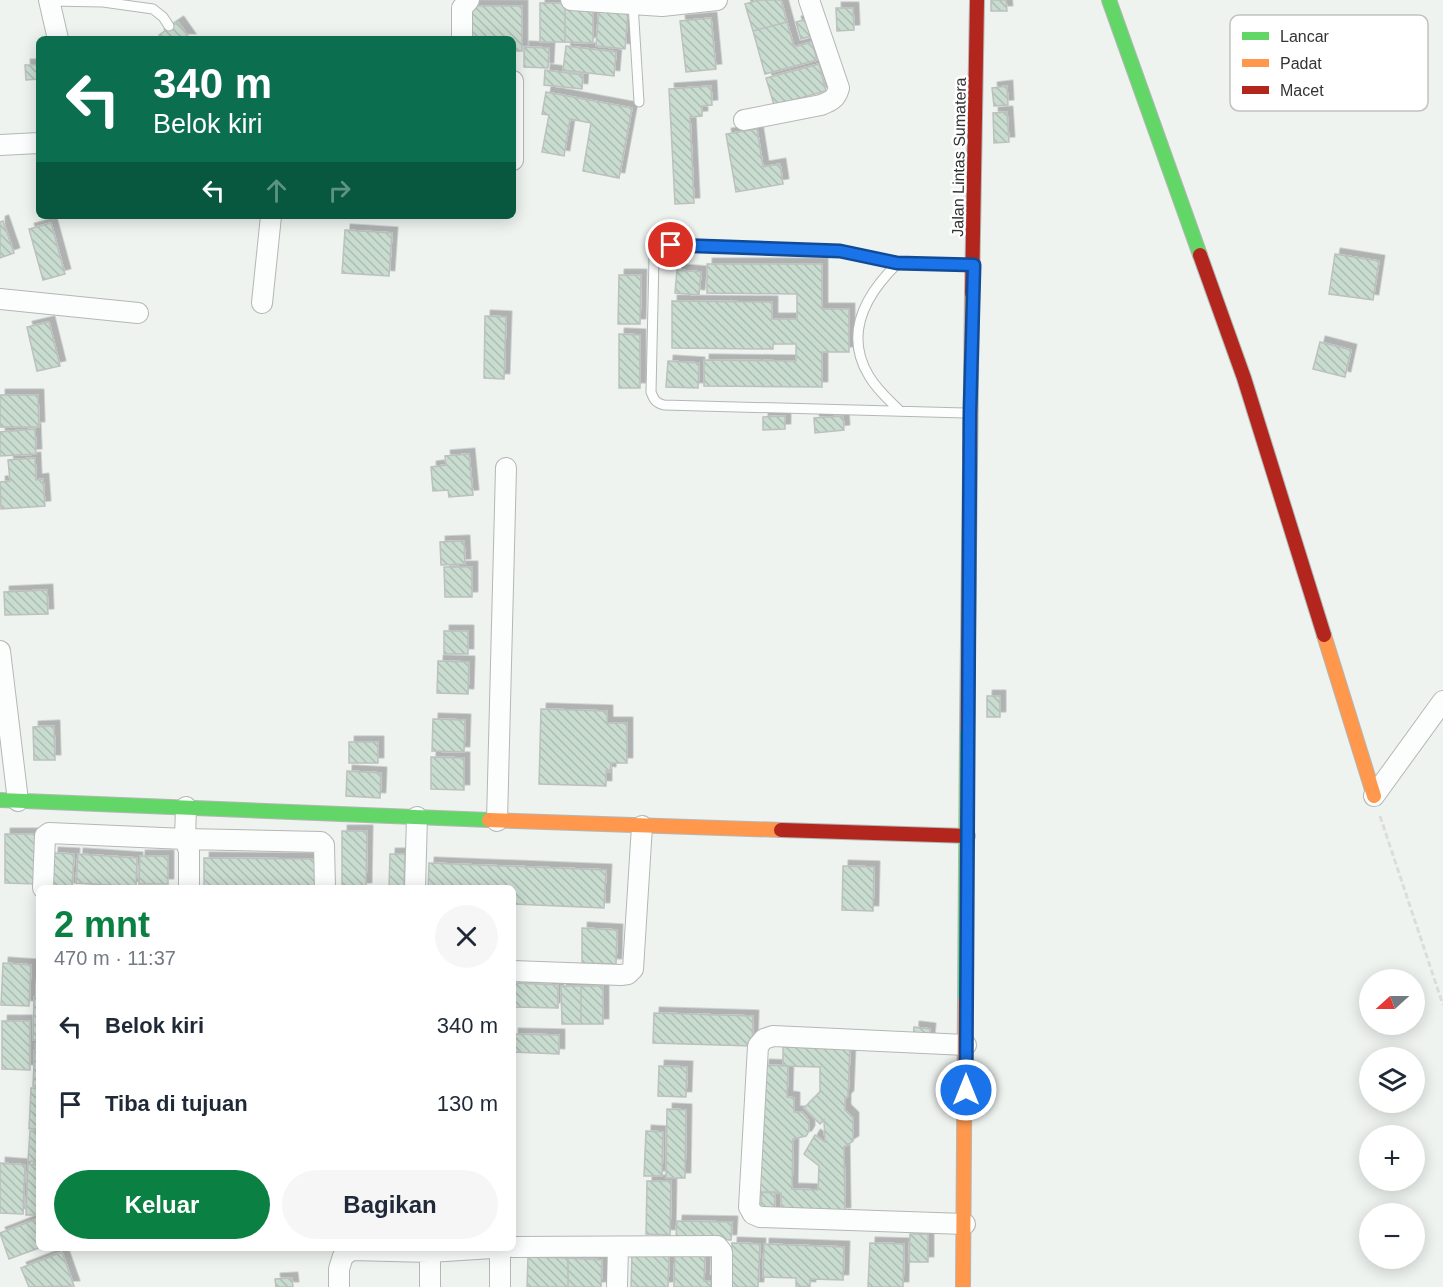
<!DOCTYPE html>
<html lang="id">
<meta charset="utf-8">
<style>
body{margin:0;font-family:Arial,sans-serif;background:#f6f6f7;color:#1f2937;height:100vh;display:flex;flex-direction:column;font-size:22px;white-space:nowrap}
*{box-sizing:border-box;margin:0}
p{font-size:20px;color:#747a83}
.icon{flex:none;width:33px;height:33px;fill:none;stroke:currentColor;stroke-width:2;stroke-linecap:round;stroke-linejoin:round}
.map{position:relative;flex:1;overflow:hidden}
.side{position:absolute;left:36px;top:885px;width:480px;height:366px;display:flex;flex-direction:column;background:#fff;border-radius:9px;box-shadow:0 3px 15px #0003}
.side>*{flex:none}
.banner{position:absolute;left:36px;top:36px;width:480px;height:183px;border-radius:9px;box-shadow:0 3px 15px #0003;background:#0b6e4f;color:#fff;overflow:hidden}
.needle{width:39px;rotate:249deg}
.fabs{position:absolute;left:1359px;top:969px;display:grid;gap:12px}
.fabs a{display:grid;place-items:center;width:66px;height:66px;border-radius:50%;background:#fff;box-shadow:0 3px 15px #0003;font-size:30px}
.pin{position:absolute;display:grid;place-items:center;width:51px;height:51px;color:#fff;margin:-26px;border:3px solid #fff;border-radius:50%;box-shadow:0 2px 6px #0007}
.me{position:absolute;width:66px;margin:-33px;rotate:0deg;stroke-linejoin:round;filter:drop-shadow(0 0 4px #0008)}
.turn{display:flex;align-items:center;gap:21px;height:126px;padding:0 18px;font-size:27px}
.turn .icon{width:78px;height:78px;stroke-width:2.5}
.turn b{display:block;font-size:42px;line-height:51px}
.lanes{display:flex;align-items:center;height:57px;padding:0 18px;background:#0003;justify-content:center;gap:30px;direction:ltr}
.lanes .off{opacity:.35}
.round{display:grid;place-items:center;flex:none;width:63px;height:63px;border-radius:32px;background:#f6f6f7}
.headline{display:flex;align-items:center;justify-content:space-between;height:102px;padding:0 18px}
h1{font-size:36px;font-weight:800;line-height:45px;color:#0b8043}
.action{display:flex;gap:12px;margin-top:auto;padding:12px 18px}
.action a{flex:1;height:69px;border-radius:36px;background:#0b8043;color:#fff;font-size:24px;font-weight:800;line-height:69px;text-align:center}
.action a+a{background:#f6f6f7;color:#1f2937}
ul{padding:0;list-style:none}
li{display:flex;align-items:center;gap:18px;height:78px;padding:0 18px}
li div{flex:1}
li b{display:block;font-size:22px}
li em{font-style:normal}
.map>svg:first-child{display:block}
</style>
<div class="map">
<svg width="1443" height="1287" viewBox="0 0 1443 1287">
<defs>
<pattern id="building-back-hatch" width="6" height="6" patternUnits="userSpaceOnUse" patternTransform="scale(1.5)"><rect width="6" height="6" fill="#c9dcd0"/><path d="M-1 5l2 2M0 0l6 6M5-1l2 2" fill="none" stroke="#adbdb3"/></pattern>
<filter id="shadow"><feDropShadow dx="5.5" dy="-5.5" stdDeviation="0" flood-color="#0004"/></filter>
</defs>
<rect width="100%" height="100%" fill="#eef3f0"/>
<path fill="url(#building-back-hatch)" stroke="#bcc0be" stroke-width="1.5" filter="url(#shadow)" d="M759 0H781L787 22 753 31 745 4Z
M991 0H1006L1007 11H991Z
M540 3H565V42H540Z
M467 6H522V51H513V39H467Z
M565 6H593V43L565 42Z
M599 8 628 11 625 49 596 46Z
M836 8H853L854 30 837 31Z
M814 17 819 34 801 39 796 22Z
M711 18 716 69 686 72 680 21Z
M178 22 190 39H161L159 35Z
M787 22 794 47 812 42 817 60 765 74 753 31Z
M566 46 616 52 614 76 563 70Z
M524 47 549 48 548 68 524 67Z
M819 64 826 91 774 105 766 78Z
M25 65H39V79L26 80Z
M545 70 583 75 582 89 544 85Z
M711 86 712 105 702 106V116L690 117 694 203 675 204 669 89Z
M1007 86 1008 105 994 106 992 88Z
M546 92 632 108 619 178 583 171 591 123 570 119 564 156 542 152 549 115 542 114Z
M1007 112 1009 142 994 143 993 113Z
M757 129 763 167 780 164 783 184 736 192 726 134Z
M3 221 14 253 0 258V222Z
M51 223 65 274 43 280 29 229Z
M345 230 392 233 389 276 342 273Z
M1335 254 1379 261 1373 300 1329 294Z
M707 264H822V309H849V352H822V387L704 386V360L796 361V344H773V349L672 348V301L772 302V319H797V294L707 293Z
M677 270 701 272 699 295 675 293Z
M619 275H641L640 324H618Z
M485 316 506 317 504 379 484 378Z
M49 322 60 366 37 371 27 327Z
M619 334 640 335V388H619Z
M1320 342 1351 350 1345 377 1313 369Z
M668 361 699 363 698 388 666 387Z
M0 395H38L39 427H0Z
M785 416V429L763 430V417Z
M843 416 844 430 815 433 814 418Z
M35 429 36 454 0 456V432Z
M469 454 473 495 449 497 448 490 433 491 431 467 446 465 445 456Z
M35 458 36 480 43 479 45 506 1 509 0 482 10 481 8 460Z
M464 541 465 564 441 565 440 542Z
M444 567H472V597H445Z
M47 590 48 614 5 615 4 592Z
M444 631H468V654H444Z
M438 661 469 662 468 694 437 693Z
M987 696H1000V717H987Z
M541 709 607 711V723H627V763H611L610 772 606 771V786L539 784Z
M433 719 465 720 464 752 432 751Z
M54 726 55 760H34L33 727Z
M349 742H378V763H349Z
M431 757 464 758V790L431 789Z
M347 771 381 773 380 798 346 796Z
M342 831H367L366 888H342Z
M5 834H36V884L5 883Z
M53 853 74 854 72 888H51Z
M78 854 137 858 136 887 76 883Z
M390 854H405L404 888H389Z
M140 856H168V884H139Z
M204 858 318 859V888H204Z
M429 863 606 870 604 908 513 904V888H428Z
M843 866 874 867 873 911 842 910Z
M582 928 617 930 616 964 582 963Z
M39 950V993H36Z
M3 963 31 965 29 1006 1 1005Z
M513 983 558 985V1008L513 1007Z
M561 986H581V1024H562Z
M581 986H603V1024H581Z
M34 997H39V1040H33Z
M654 1013 753 1016 752 1046 653 1043Z
M2 1021H30V1070L2 1069Z
M914 1027 930 1029 929 1041 913 1039Z
M513 1034 559 1035V1054L513 1052Z
M35 1044H39V1086H33Z
M783 1047 850 1049 848 1096 845 1099V1110L853 1118V1141L844 1147 845 1213 781 1212V1193L755 1192 764 1065 788 1066 787 1097 794 1098V1112H802L809 1120V1131L806 1136 793 1139 792 1189 818 1190 819 1166 804 1154 815 1135 825 1142 824 1120 820 1124 804 1108 820 1092V1067L783 1066Z
M659 1066 687 1067 686 1097 658 1096Z
M31 1088H39V1129H29Z
M667 1109 686 1110 685 1178H666Z
M30 1131H39V1162L28 1161Z
M646 1131 663 1132 662 1176H644Z
M0 1163 25 1165 23 1214 0 1213Z
M28 1164 39 1165V1215H26Z
M647 1181H671L670 1235 646 1234Z
M761 1192H775L774 1216H761Z
M39 1218V1248L9 1259 0 1233Z
M677 1221 732 1222 731 1240 676 1238Z
M910 1234H928V1262H909Z
M732 1243 760 1244 758 1287H731Z
M870 1243 904 1244 903 1287H868Z
M764 1244 844 1247 843 1280 810 1279V1287L796 1286V1278L763 1277Z
M62 1252 74 1286 29 1287 21 1268Z
M632 1253 669 1254 668 1287H631Z
M675 1254 705 1255 704 1281H711V1287H674Z
M528 1257 568 1258V1287H527Z
M568 1258 602 1260 601 1287H568Z
M292 1278 293 1287H276L275 1279Z"/>
<g fill="none" stroke-linecap="round" stroke-linejoin="round">
<g stroke="#b4b7b5" stroke-width="11">
<path id="lane" d="M49 1 103 2 153 9 163 17 169 26
M633 4 639 102
M898 263C866 294 843 333 869 376 877 390 889 400 900 411
M965 413 664 405C656 403 654 400 651 392L654 258C658 249 662 247 671 245L840 251 898 263 967 264"/>
</g>
<g stroke="#b4b7b5" stroke-width="22">
<path id="street" d="M49 0 58 39
M571 0 662 6 717 0
M462 39V8L469 0
M513 81V160
M744 120 821 105C831 101 836 99 839 88L809 0
M0 145 39 143
M0 299 138 313
M262 303 271 216
M0 651 18 801
M1374 796 1443 701
M186 807 185 839 189 851V888
M497 821 506 468
M43 888 45 836 49 833 185 839 321 842 324 845 325 888
M415 888 417 817
M513 971 621 975 628 974 633 969 642 826
M965 1224 760 1217 753 1214 749 1207 758 1046 764 1039 773 1036 966 1045
M513 1247 717 1246 722 1252V1287
M430 1252V1287
M339 1287V1269L343 1256 352 1250 430 1252 492 1248
M500 1287V1248
M617 1287 618 1247"/>
</g>
<g stroke="#b4b7b5" stroke-width="16">
<path id="fast" d="M1109 0 1200 255
M0 800 489 820
M965 1000 967 728"/>
</g>
<g stroke="#b4b7b5" stroke-width="16">
<path id="slow" d="M1324 635 1374 796
M967 728 972 293
M489 820 781 830
M963 1287 965 1000"/>
</g>
<g stroke="#b4b7b5" stroke-width="16">
<path id="jam" d="M1200 255 1244 378 1324 635
M972 293 977 0
M781 830 968 836"/>
</g>
<path stroke="#dbdddc" stroke-width="3" stroke-dasharray="6 3" stroke-linecap="butt" d="M1380 816 1443 1005"/>
<use href="#lane" stroke="#fcfdfd" stroke-width="9"/>
<use href="#street" stroke="#fcfdfd" stroke-width="20"/>
<use href="#fast" stroke="#63d668" stroke-width="14"/>
<use href="#slow" stroke="#ff974d" stroke-width="14"/>
<use href="#jam" stroke="#b3261e" stroke-width="14"/>
</g>
<g fill="none" stroke-linecap="round" stroke-linejoin="round">
<g stroke="#114b97" stroke-width="15">
<path id="route" d="M671 245 840 251 897 263 974 265 970 413 966 1090"/>
</g>
<use href="#route" stroke="#1a73e8" stroke-width="10"/>
</g>
<g text-anchor="middle" dominant-baseline="central" stroke-width="5" stroke-linejoin="round" paint-order="stroke">
<g font-size="16" fill="#313432" stroke="#fff">
<text transform="translate(959 157) rotate(-89)">Jalan Lintas Sumatera</text>
</g>
</g>
<rect x="1230" y="15" width="198" height="96" rx="9" fill="#fff" stroke="#c1c2c2" stroke-width="1.5"/>
<rect x="1242" y="32" width="27" height="8" fill="#63d668"/>
<rect x="1242" y="59" width="27" height="8" fill="#ff974d"/>
<rect x="1242" y="86" width="27" height="8" fill="#b3261e"/>
<g font-size="16" fill="#313432">
<text x="1280" y="42">Lancar</text>
<text x="1280" y="69">Padat</text>
<text x="1280" y="96">Macet</text>
</g>
</svg>
<div class="fabs">
<a><svg class="needle" viewBox="-14 -14 28 28"><path d="M0-13l5 13h-10z" fill="#e53935"/><path d="M0 13l5-13h-10z" fill="#747a83"/></svg></a>
<a><svg class="icon" aria-label="layers" viewBox="0 0 24 24"><path d="M12 4l9 5-9 5-9-5zM3 14l9 5 9-5"/></svg></a>
<a>+</a>
<a>−</a>
</div>
<div class="pin" style="left:671px;top:245px;background:#d93025"><svg class="icon" aria-label="arrive" viewBox="0 0 24 24"><path d="M6 21V4h12l-3 4 3 4H6"/></svg></div>
<svg class="me" style="left:966px;top:1090px" viewBox="-20 -20 40 40"><circle r="17" fill="#1a73e8" stroke="#fff" stroke-width="3"/><path d="M0-11L8 9 0 5-8 9z" fill="#fff"/></svg>
<div class="banner">
<div class="turn"><svg class="icon" aria-label="left" viewBox="0 0 24 24"><path d="M17 20v-9H6M10 6l-5 5 5 5"/></svg><div><b>340 m</b>Belok kiri</div></div>
<div class="lanes"><svg class="icon" aria-label="left" viewBox="0 0 24 24"><path d="M17 20v-9H6M10 6l-5 5 5 5"/></svg><svg class="icon off" aria-label="ahead" viewBox="0 0 24 24"><path d="M12 20V5M6 11l6-6 6 6"/></svg><svg class="icon off" aria-label="right" viewBox="0 0 24 24"><path d="M7 20v-9h11M14 6l5 5-5 5"/></svg></div>
</div>
<section class="side">
<div class="headline"><div><h1>2 mnt</h1><p>470 m · 11:37</p></div><a class="round"><svg class="icon" aria-label="close" viewBox="0 0 24 24"><path d="M6 6l12 12M18 6L6 18"/></svg></a></div>
<ul>
<li><svg class="icon" aria-label="left" viewBox="0 0 24 24"><path d="M17 20v-9H6M10 6l-5 5 5 5"/></svg><div><b>Belok kiri</b></div><em>340 m</em></li>
<li><svg class="icon" aria-label="arrive" viewBox="0 0 24 24"><path d="M6 21V4h12l-3 4 3 4H6"/></svg><div><b>Tiba di tujuan</b></div><em>130 m</em></li>
</ul>
<div class="action"><a>Keluar</a><a>Bagikan</a></div>
</section>
</div>
